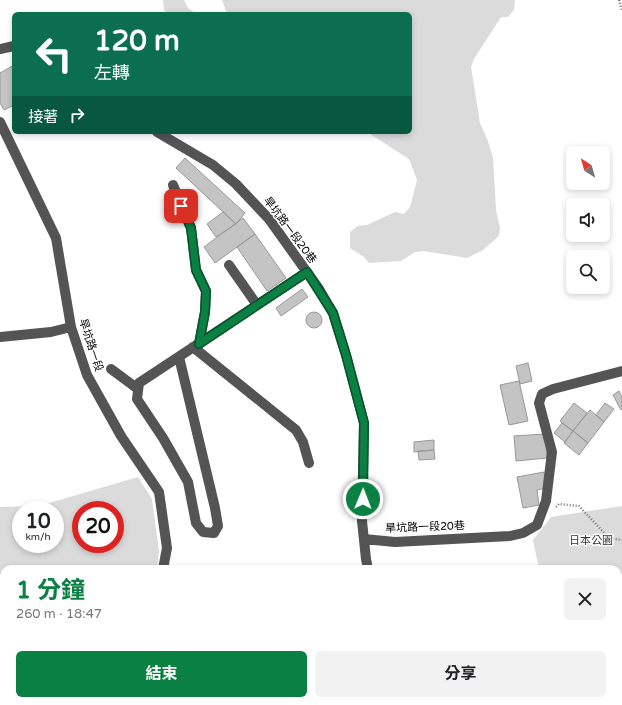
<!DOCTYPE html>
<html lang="zh-TW">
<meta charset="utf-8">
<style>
body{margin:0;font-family:"Varela Round","Noto Sans TC",sans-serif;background:#f2f2f2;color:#202124;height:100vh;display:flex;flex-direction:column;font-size:15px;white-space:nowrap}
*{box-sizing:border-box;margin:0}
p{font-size:13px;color:#757577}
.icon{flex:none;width:22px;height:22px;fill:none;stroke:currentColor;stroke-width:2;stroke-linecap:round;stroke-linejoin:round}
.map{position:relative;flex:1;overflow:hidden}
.details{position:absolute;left:0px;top:565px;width:622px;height:140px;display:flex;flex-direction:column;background:#fff;border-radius:12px 12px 0 0;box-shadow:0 2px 6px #0003}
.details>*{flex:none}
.hud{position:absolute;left:12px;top:12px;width:400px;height:122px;border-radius:6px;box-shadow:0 2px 6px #0003;background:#0b6e4f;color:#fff;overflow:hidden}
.needle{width:26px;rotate:323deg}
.tools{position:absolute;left:566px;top:146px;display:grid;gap:8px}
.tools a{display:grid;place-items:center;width:44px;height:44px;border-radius:6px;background:#fff;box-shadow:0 2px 6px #0003;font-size:20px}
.speed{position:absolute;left:12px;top:501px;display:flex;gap:8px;font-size:20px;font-weight:700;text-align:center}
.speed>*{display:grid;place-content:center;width:52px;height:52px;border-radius:50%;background:#fff;box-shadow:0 2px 6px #0003;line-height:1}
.speed small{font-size:10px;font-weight:400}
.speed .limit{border:6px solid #d22;background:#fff;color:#111}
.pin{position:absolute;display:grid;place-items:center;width:34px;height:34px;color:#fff;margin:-17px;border-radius:8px;box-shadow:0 2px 6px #0006}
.me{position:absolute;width:44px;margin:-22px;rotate:1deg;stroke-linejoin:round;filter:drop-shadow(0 0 3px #0008)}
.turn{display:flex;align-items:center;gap:14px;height:84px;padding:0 16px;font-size:18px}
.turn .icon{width:52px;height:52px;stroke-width:2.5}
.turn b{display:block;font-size:28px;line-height:34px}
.then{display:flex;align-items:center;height:38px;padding:0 16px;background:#0003;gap:8px;font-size:15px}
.round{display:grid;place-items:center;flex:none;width:42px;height:42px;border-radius:6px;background:#f2f2f2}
.overview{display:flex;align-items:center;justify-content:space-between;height:68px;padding:0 16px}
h1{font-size:24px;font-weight:700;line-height:30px;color:#0b8043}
.primary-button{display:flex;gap:8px;margin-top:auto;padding:8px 16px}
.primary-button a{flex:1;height:46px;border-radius:6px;background:#0b8043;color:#fff;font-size:16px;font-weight:700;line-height:46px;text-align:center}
.primary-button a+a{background:#f2f2f2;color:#202124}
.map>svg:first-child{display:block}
</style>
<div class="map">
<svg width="622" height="705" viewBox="0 0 622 705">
<rect width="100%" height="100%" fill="#fff"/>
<path fill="#dbdbdb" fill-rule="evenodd" d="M163 0H184L188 8 196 14H169L164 10Z
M222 0H515L514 10 508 17H501L474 59 471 67 480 123 488 141 493 158 496 210 500 228 499 236 483 250 467 258 424 251 415 252 401 261 369 263 364 257 350 248V232L358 226 367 225 395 212 404 214 410 207 417 180 409 159 367 132H410V14H227Z
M138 477 152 499 159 551 157 569H4V701H128L127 705H0V507L39 506ZM21 510H55V544H21ZM81 510H115V544H81Z
M622 506V674L618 677V569H539L533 540 551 517Z"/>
<path fill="#c4c4c4" stroke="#989898" d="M14 65V105L4 110 0 103V73Z
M185 158 245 213 236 224 176 168Z
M223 212 236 224 216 237 207 224Z
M243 218 255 234 215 263 204 247Z
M255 234 286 278 267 291 237 247Z
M302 289 308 297 281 316 276 308Z
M306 320a8 8 0 1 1 16 0a8 8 0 1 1-16 0Z
M528 363 532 381 520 384 516 366Z
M519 381 528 421 509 425 500 385Z
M619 391 622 397V409L621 410 613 395Z
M574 403 587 413 573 431 560 421Z
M605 403 614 409 604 422 596 415Z
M590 410 604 422 588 443 573 431Z
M562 423 573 431 565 442 554 433Z
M573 431 588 443 579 455 564 443Z
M545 434 547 458 516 461 514 436Z
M434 440V450L414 452V442Z
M434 450 435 459 419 460 418 451Z
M544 472 546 488 537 490 539 505 523 508 517 477Z"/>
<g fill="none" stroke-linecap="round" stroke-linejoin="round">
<path stroke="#767676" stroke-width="2.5" stroke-dasharray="1 2" stroke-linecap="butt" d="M619 0 622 11
M556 507 559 504 579 506 609 538 622 540
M0 606 4 607
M47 705 48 701"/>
<path stroke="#545454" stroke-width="10" d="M0 49 14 46
M0 122 56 238 71 327 87 375 121 436 159 492 167 548 163 569
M157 132 213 165 236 184 269 219 319 289 333 313 346 355 364 423 362 521 366 559 368 569
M173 185 191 228 196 270 206 291 205 312 199 344
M229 265 257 305
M0 337 51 332 71 327
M193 347 296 430 303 442 309 463
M179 357 215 508 218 526 214 533 203 532 196 523 188 482 163 438 137 399 139 383 307 272
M111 369 138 389
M364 539 395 542 510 536 523 533 537 525 546 501 552 452 539 403 542 394 553 389 622 371
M618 690 622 686
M318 701 328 705
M132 705 133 701
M299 705 302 701
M603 705 606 701"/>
</g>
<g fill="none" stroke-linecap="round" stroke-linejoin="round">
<g stroke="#07532c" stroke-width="10">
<path id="route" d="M181 206 191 228 196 270 206 291 205 312 199 344 307 272 333 313 346 355 364 423 363 499"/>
</g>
<use href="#route" stroke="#0b8043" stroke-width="7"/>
</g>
<g text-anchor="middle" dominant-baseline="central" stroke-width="3" stroke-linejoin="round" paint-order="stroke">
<g font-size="11" fill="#000" stroke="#fff">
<text transform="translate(290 230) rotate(53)">旱坑路一段20巷</text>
<text transform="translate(91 345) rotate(72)">旱坑路一段</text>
<text transform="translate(425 527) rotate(-2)">旱坑路一段20巷</text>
</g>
<g font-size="11" fill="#323232" stroke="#fff">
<text x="591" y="540">日本公園</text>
</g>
</g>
</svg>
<div class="tools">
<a><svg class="needle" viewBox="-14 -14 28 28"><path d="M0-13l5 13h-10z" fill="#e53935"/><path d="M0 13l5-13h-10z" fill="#757577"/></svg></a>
<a><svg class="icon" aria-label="sound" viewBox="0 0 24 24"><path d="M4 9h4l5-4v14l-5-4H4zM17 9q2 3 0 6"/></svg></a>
<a><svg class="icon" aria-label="search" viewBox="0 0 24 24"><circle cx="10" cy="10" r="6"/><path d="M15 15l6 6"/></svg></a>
</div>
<div class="speed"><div>10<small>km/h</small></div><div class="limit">20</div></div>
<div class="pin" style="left:181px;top:206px;background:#d93025"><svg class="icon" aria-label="arrive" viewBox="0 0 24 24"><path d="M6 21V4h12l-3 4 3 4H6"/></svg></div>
<svg class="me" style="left:363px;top:499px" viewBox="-20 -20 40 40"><circle r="17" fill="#0b8043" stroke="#fff" stroke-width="3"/><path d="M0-11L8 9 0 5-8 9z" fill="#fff"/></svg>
<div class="hud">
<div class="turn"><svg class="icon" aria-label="left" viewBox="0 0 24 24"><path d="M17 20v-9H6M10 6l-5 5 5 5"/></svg><div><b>120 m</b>左轉</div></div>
<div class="then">接著<svg class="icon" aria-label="right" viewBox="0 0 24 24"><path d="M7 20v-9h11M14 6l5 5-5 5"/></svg></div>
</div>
<section class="details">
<div class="overview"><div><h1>1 分鐘</h1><p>260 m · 18:47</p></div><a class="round"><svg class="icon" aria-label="close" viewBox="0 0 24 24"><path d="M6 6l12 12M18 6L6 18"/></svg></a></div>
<div class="primary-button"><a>結束</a><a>分享</a></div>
</section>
</div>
